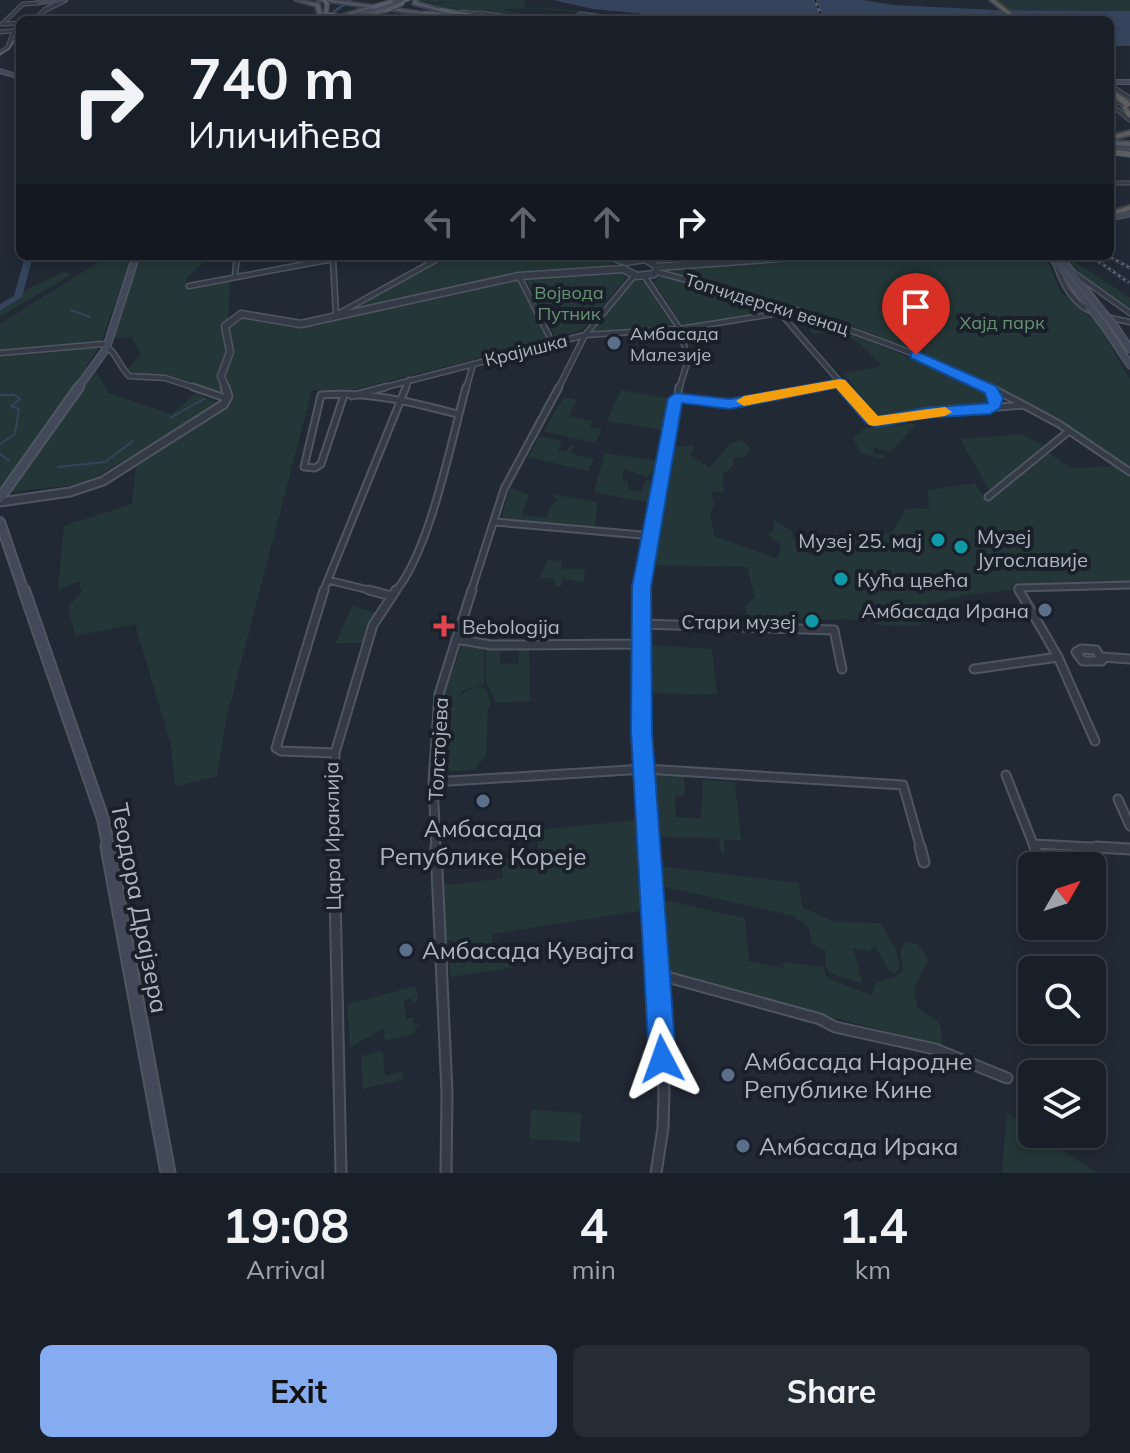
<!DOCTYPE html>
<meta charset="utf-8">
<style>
body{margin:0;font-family:Mulish,sans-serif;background:#262c34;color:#f1f3f6;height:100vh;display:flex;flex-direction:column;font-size:30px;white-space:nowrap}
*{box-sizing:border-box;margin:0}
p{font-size:26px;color:#9fa2a8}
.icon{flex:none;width:44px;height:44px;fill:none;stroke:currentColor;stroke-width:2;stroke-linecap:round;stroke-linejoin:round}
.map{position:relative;height:1173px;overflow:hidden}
.side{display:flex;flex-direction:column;background:#191f28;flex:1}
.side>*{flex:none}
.guide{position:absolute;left:16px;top:16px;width:1098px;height:244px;border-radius:12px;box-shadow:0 4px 12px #0003,0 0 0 2px #373d45;background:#191f28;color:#f1f3f6;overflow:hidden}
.needle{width:52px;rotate:51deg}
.buttons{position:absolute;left:1018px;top:852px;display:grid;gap:16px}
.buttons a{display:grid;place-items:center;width:88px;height:88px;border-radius:12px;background:#191f28;box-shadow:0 4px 12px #0003,0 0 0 2px #373d45;font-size:40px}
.pin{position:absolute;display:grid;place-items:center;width:68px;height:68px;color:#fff;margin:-82px -34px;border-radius:50% 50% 50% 0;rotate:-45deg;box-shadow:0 0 8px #0007}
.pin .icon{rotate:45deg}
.me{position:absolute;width:88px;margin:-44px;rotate:356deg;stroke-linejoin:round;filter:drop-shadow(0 0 6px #0008)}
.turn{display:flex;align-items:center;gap:28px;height:168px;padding:0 40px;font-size:36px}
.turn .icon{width:104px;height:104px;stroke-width:2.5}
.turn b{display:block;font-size:56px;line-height:68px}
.lanes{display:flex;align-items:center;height:76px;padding:0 40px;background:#0003;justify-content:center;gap:40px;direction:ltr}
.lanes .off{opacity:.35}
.eta{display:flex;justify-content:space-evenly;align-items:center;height:136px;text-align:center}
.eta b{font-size:48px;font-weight:700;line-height:56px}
.cta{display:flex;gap:16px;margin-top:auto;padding:16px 40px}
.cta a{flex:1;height:92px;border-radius:12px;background:#85acf1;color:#111;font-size:32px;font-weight:700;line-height:92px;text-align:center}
.cta a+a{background:#262c34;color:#f1f3f6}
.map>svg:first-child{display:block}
</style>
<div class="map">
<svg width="1130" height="1173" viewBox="0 0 1130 1173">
<rect width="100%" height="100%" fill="#212935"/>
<path fill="#243637" d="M390 0H524L526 8 676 20C621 20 556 2 504 10L548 19 494 13 493 17 508 20H505L478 16V12L416 4 453 3 411 1 409 4H403L410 2Z
M994 0H1130V11L1007 10Z
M108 256H132L100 345 86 367 94 368 109 393 172 414 196 393 219 404 96 477 72 485 0 493V324Z
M139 256H210L186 279V288L230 279 228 318 222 326 228 353 218 376 224 395H216L170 377 143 376 126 371 141 354 131 337 112 339Z
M446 256H600L614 261 611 265 519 274 352 308Z
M837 256H1045L1061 292 1097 322 1130 379V468L1050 417 883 340 819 313 665 272 664 268Z
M1065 256 1130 297V310L1083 278Z
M64 272 72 274 0 317V309L11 304 21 292Z
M619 272 627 277 582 330 556 338 525 277Z
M661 276 790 309 684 327 654 282Z
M518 279 547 341 349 391 312 390 226 720 217 776 175 787 171 745 135 624 75 636 68 607 82 592 79 581 58 590 64 526 132 504 136 467 231 406 234 395 225 373 234 349 228 326 239 315 282 323 338 317Z
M633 280 643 281 674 328 593 331Z
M818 319 991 392 994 399 987 408 878 418 844 374 882 366C859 342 848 329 813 334L803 321Z
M621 390 674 399 668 431 607 421Z
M564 397 577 400 569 416 593 421 590 427 602 429 595 443 543 431Z
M911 423 915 426 890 452 873 448 875 454H887L882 459 861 453 853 439 865 428Z
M1022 434 1045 446 990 491 960 439Z
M540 436 562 441 558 450 566 452 570 445 574 446 570 453 594 459 588 471 528 457Z
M741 440 751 448 746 456 733 458 734 465 723 475 724 492H711L714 505 710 514 714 536 778 559 781 545 767 534 774 530 773 519 792 531 793 538 811 556 825 534 891 533 906 509 929 508 928 490 975 483 987 501 1046 451 1070 468 1113 466 1130 476V581L1036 583 1021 585 1022 589 965 595 914 608 922 626 877 625 875 620 747 618 745 606 755 597 747 567 654 565 675 446 693 445 695 450 691 451V456L710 468 730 443Z
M605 453 664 462 661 474 650 473 648 477 624 469 621 488 623 480 628 481 629 490 641 492 646 480 660 482 656 504 597 493 594 491Z
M510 488 529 494 522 515 547 518 549 509 557 499 550 494 597 502 595 527 501 519Z
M547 560 562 561 561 568 585 569 584 582 562 579V586H555V579L540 578Z
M352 606 376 613 363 643H336Z
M462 645 484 649V684L464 690 443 713 444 694Z
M650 645 712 649 717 695 653 693Z
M514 648V651L500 652V663L519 664V652L516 648H529L530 701 496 703 486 681V649Z
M477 686 486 689 491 703 488 709 486 756 474 770 440 772C442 738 438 700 477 686Z
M652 773 684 774 685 796H675L676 817 701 818 703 780 735 782 741 840H724L725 853H721L719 838 654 837Z
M639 820 646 910 492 934 494 963 511 961 512 968 450 977 449 961 454 959 453 940 445 941 441 886 503 878 501 859 539 854 536 830Z
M659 866 799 883 802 907 834 922 880 923 896 949 900 968 895 973 888 969 875 946 869 951 853 948 863 984 829 973 825 964 826 951 812 944 808 927 794 916 660 886Z
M664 900 745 918 749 961 784 968 783 962 823 967 828 978 872 996 876 983 896 977 903 970 900 952 905 942 918 944 928 960 914 989 917 1007 940 1023 943 1046 662 973 660 901Z
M416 986 418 1001 413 1003 411 998 404 1001 406 1020 413 1017 414 1024 421 1022 415 1028V1034L385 1041 383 1029 350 1047 347 1004Z
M383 1051 385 1076 403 1071 404 1079 363 1089 361 1056Z
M531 1110 581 1113 580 1142 529 1139Z
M1007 1113 1032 1130V1134H1038L1097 1173H1002Z"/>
<path fill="#35445c" d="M553 0H863L893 5 996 10 1130 11V46H1110V20H706L593 9Z"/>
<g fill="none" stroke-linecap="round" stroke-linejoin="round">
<path stroke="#35445c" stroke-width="2" d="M71 310 90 317
M0 395H14L20 399 11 406 19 409 15 434 0 444
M170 418 204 399
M0 454 9 461
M58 467 105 462 133 441"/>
<path fill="#35445c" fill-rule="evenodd" d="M348 0H353L325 20H320Z
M25 256H33L22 297 0 311V304L14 296Z"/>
<g stroke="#4f5661" stroke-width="5">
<path id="minor-far4" d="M460 12 480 14
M478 13 533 20
M412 18 469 16
M392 20 445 12
M567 20 581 14 627 20
M2 24 23 4 39 3
M4 24 20 23
M0 32 20 30
M0 53 8 47 14 30
M1110 85 1130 98
M1110 103H1130
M1110 104 1130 120
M1110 183H1130"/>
</g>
<g stroke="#4f5661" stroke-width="7">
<path id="minor-far3" d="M1055 261C1069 306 1086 314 1130 322
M657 272C773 302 886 338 995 389
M1074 273 1130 313
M235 275 237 256
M519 276 553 344
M645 277 680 329 688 360 679 389
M189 286 333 259 336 315 443 256
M782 315 846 389
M0 353 103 344C116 351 119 366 129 376L165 378 199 389
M378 389 585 335 680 329 798 310
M405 389 409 380
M466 389 473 364
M558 389 585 335 634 276
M807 389 840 383"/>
</g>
<g stroke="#4f5661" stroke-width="9">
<path id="minor-far2" d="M193 387 228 399
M845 387 874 421 924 413 1024 405
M990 387 1059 424 1130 472
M344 395 321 464 315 468 304 467 321 395C368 391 412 402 457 414
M352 396 386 387
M676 398 730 404 818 387
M990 409 996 398 991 390
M988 497 1069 431
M495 522 653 536
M328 580 377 592
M323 592 406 387
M395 592C430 551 451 442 466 387
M471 592 504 489 559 387
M641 592 679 387
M1021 592 1018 588 1130 585"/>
</g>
<g stroke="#4f5661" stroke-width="11">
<path id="minor-far1" d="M324 590 276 748 281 751 335 753
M369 590 391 596
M641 590 642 732 649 849
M1019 590 1058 657 1095 741
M641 624 834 630 842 669
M456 639 491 645 642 644
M1081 649 1096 650 1102 661H1083L1076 652Z
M1102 657 1130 659
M974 669 1058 657
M1006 775 1035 849
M433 782 645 769 903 785 921 849
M1118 799 1130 826
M1034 844 1130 849
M334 849 335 753 373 625 396 590
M436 849 433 782 439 694 472 590"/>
</g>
<g stroke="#4f5661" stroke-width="13">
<path id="minor" d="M334 847 341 1173
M436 847 447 1093 446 1173
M649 847 664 1093 663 1128 656 1173
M920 847 924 862
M1035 847 1042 866
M1096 847 1130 849
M1062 926 1064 931
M656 974 820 1019 835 1027 935 1049 1007 1078"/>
</g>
<g stroke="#4f5661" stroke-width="6">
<path id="tertiary-far2" d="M35 20 45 10 63 1"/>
</g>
<g stroke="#4f5661" stroke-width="9">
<path id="tertiary-far1" d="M608 256 626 262
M626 262 645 259 658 267
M658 267 806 256
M623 269 637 276 654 274 658 267
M226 389 221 376 230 352 225 326 241 314 301 324 519 276 623 269"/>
</g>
<g stroke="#4f5661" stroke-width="11">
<path id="tertiary" d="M0 502 70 492 103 481 224 404 228 396 225 387"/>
</g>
<g stroke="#4f5661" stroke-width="6">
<path id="secondary-far5" d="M39 2 65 0
M392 3 403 0
M0 71 20 77
M1110 82H1130"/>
</g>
<g stroke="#4f5661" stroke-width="7">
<path id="secondary-far4" d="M1110 149 1130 151
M1110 218 1130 214"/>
</g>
<g stroke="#4f5661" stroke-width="9">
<path id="secondary-far3" d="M1051 256 1089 306
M1059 256 1098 306
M1105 327 1130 365
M1115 327 1130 349
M77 389 106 349 136 256"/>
</g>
<g stroke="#4f5661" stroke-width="12">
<path id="secondary-far2" d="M0 498 79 387
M0 522 24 592"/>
</g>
<g stroke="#4f5661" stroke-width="14">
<path id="secondary-far1" d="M24 590 103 819 109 849"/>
</g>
<g stroke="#4f5661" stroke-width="17">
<path id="secondary" d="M108 847 168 1173"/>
</g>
<g stroke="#3e4450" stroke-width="4">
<path id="primary" d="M295 0 319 4 322 14 329 19 369 7 318 0H330L427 13 425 14 373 8 353 15 361 18 382 10 385 11 362 20 348 16 334 20H325L318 15 316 6Z
M414 0H418L416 2 443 10 441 11 413 4Z
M480 13 504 19 505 20H498L479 15Z
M411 14 410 16 384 20 386 19Z
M436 18 457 19 459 20H435Z
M1110 141 1130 142V146L1110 145Z"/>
</g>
<g stroke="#3f4650" stroke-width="4">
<path id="trunk" d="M990 0H994L1020 20H1015Z
M1110 95 1117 99V101H1113L1110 98Z
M1122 106H1126L1130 112V118L1127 116Z
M1130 131V135L1110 140V136Z
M1110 149 1130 152V156L1110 153Z
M1130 206V210L1110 216V212Z"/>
</g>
<use href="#minor-far4" stroke="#343b46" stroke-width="3"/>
<use href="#minor-far3" stroke="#343b46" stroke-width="4"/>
<use href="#minor-far2" stroke="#343b46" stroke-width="5"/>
<use href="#minor-far1" stroke="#343b46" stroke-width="7"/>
<use href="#minor" stroke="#343b46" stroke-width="9"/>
<use href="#tertiary-far2" stroke="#343b46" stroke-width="4"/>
<use href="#tertiary-far1" stroke="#343b46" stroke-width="6"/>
<use href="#tertiary" stroke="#343b46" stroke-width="7"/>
<use href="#secondary-far5" stroke="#424a59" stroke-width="4"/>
<use href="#secondary-far4" stroke="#424a59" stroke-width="5"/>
<use href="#secondary-far3" stroke="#424a59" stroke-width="6"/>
<use href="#secondary-far2" stroke="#424a59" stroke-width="8"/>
<use href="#secondary-far1" stroke="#424a59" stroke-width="10"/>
<use href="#secondary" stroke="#424a59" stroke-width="13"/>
<use href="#primary" fill="#525a66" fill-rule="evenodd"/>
<use href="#trunk" fill="#5f5e5c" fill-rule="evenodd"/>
<path stroke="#565f6d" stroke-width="2" d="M347 20 409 0
M403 20H442
M0 54 9 49 20 32
M1110 154 1130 156"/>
<g stroke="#565f6d" stroke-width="3">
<path id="rail" d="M815 0 823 20
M1091 256 1128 282
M1108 256 1130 268"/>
</g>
<use href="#rail" stroke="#1a202a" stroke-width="2" stroke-dasharray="3" stroke-linecap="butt"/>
<g stroke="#4f5661" stroke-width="6" stroke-linecap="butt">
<path id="secondary-bridge-far1" d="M341 20 383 6"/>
</g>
<g stroke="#4f5661" stroke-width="9" stroke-linecap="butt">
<path id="secondary-bridge" d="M1089 306 1105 327
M1098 306 1115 327"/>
</g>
<g stroke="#3e4450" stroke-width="6" stroke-linecap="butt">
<path id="primary-bridge" d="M324 0 327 4 326 14 338 16
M373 7 391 2
M441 10 494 20
M385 11 403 3
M425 13 447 16"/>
</g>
<g stroke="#3f4650" stroke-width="6" stroke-linecap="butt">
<path id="trunk-bridge-far1" d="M1110 91 1124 101"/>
</g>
<g stroke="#3f4650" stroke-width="8" stroke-linecap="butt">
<path id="trunk-bridge" d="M1121 99 1127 104"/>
</g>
<use href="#secondary-bridge-far1" stroke="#424a59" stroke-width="4"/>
<use href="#secondary-bridge" stroke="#424a59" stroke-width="6"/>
<use href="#primary-bridge" stroke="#525a66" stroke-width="4"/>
<use href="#trunk-bridge-far1" stroke="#5f5e5c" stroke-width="4"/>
<use href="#trunk-bridge" stroke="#5f5e5c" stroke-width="6"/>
</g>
<path fill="#1a73e8" stroke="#114b97" stroke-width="2" d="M916 351 996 386 1003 398 1000 408 990 414 924 418 877 427 866 423 836 388 730 409 682 403 651 587 652 732 676 1059 672 1068 662 1072 653 1068 649 1059 631 732 632 587 668 398 676 393 730 399 840 379 845 380 877 417 924 408 988 403 985 393 911 358V352Z"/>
<path fill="#f59e0b" d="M840 379 845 380 878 416 945 407 952 412 945 416 874 426 869 425 836 388 744 406 736 401 744 396Z"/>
<g fill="#5c6f8a" stroke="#1a202a" stroke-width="3">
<circle cx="614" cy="343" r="8"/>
<circle cx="1045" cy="610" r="8"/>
<circle cx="483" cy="801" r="8"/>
<circle cx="406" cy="950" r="8"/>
<circle cx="728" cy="1075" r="8"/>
<circle cx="743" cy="1146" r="8"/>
</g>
<g fill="#0f9aa8" stroke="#1a202a" stroke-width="3">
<circle cx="938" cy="540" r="8"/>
<circle cx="961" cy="547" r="8"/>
<circle cx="841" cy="579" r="8"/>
<circle cx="812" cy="621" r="8"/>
</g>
<path fill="#e0444e" stroke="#1a202a" stroke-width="3" d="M440 614h8v8h8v8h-8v8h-8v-8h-8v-8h8z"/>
<g text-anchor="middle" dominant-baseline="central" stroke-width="8" stroke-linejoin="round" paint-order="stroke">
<g font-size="18" fill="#679272" stroke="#1a202a">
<text x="569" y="292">Војвода<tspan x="569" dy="21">Путник</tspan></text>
<text x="1002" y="322">Хајд парк</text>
</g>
<g font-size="18" fill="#aeb6c3" stroke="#1a202a">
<text transform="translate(767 304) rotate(17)">Топчидерски венац</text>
<text transform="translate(526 350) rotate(-14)">Крајишка</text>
</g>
<g font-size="18" fill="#aeb6c3" stroke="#1a202a" text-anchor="start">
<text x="630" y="333">Амбасада<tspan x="630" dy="21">Малезије</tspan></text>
</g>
<g font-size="20" fill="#aeb6c3" stroke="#1a202a" text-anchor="start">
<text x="977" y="536">Музеј<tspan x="977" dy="23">Југославије</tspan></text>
<text x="922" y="540" text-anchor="end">Музеј 25. мај</text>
<text x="857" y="579">Кућа цвећа</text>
<text x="1029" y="610" text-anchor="end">Амбасада Ирана</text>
<text x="796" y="621" text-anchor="end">Стари музеј</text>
<text x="462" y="626">Bebologija</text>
</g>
<g font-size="20" fill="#aeb6c3" stroke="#1a202a">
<text transform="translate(438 749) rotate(-87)">Толстојева</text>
<text transform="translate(332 836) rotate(-91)">Цара Ираклија</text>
</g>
<g font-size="24" fill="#aeb6c3" stroke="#1a202a" text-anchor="start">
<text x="483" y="828" text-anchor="middle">Амбасада<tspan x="483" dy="28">Републике Кореје</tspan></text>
<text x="422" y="950">Амбасада Кувајта</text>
<text x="744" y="1061">Амбасада Народне<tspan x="744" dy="28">Републике Кине</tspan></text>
<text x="759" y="1146">Амбасада Ирака</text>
</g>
<g font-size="24" fill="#aeb6c3" stroke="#1a202a">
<text transform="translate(140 908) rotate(79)">Теодора Драјзера</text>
</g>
</g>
</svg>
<div class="buttons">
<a><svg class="needle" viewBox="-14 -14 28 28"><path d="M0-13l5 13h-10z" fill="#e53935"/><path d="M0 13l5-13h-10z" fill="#9fa2a8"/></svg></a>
<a><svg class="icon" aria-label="search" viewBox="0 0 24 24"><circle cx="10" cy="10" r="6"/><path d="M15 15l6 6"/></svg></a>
<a><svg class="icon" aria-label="layers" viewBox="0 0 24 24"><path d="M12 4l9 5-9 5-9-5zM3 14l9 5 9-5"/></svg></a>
</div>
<div class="pin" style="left:916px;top:355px;background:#d93025"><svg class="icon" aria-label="arrive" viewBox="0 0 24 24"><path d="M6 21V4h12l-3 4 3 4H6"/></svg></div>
<svg class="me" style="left:662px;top:1059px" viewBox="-20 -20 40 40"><path d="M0-17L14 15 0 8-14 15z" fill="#1a73e8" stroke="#fff" stroke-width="4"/></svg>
<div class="guide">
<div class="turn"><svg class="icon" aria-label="right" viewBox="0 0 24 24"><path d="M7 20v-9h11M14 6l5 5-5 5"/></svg><div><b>740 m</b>Иличићева</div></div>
<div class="lanes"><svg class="icon off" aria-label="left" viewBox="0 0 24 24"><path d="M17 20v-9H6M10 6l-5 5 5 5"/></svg><svg class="icon off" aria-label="ahead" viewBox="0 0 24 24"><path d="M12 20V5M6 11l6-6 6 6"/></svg><svg class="icon off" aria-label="ahead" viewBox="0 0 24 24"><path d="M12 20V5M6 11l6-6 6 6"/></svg><svg class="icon" aria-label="right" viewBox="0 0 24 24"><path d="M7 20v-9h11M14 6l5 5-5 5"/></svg></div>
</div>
</div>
<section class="side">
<div class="eta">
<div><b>19:08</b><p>Arrival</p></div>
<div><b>4</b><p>min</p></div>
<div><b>1.4</b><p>km</p></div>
</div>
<div class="cta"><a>Exit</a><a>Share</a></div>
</section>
